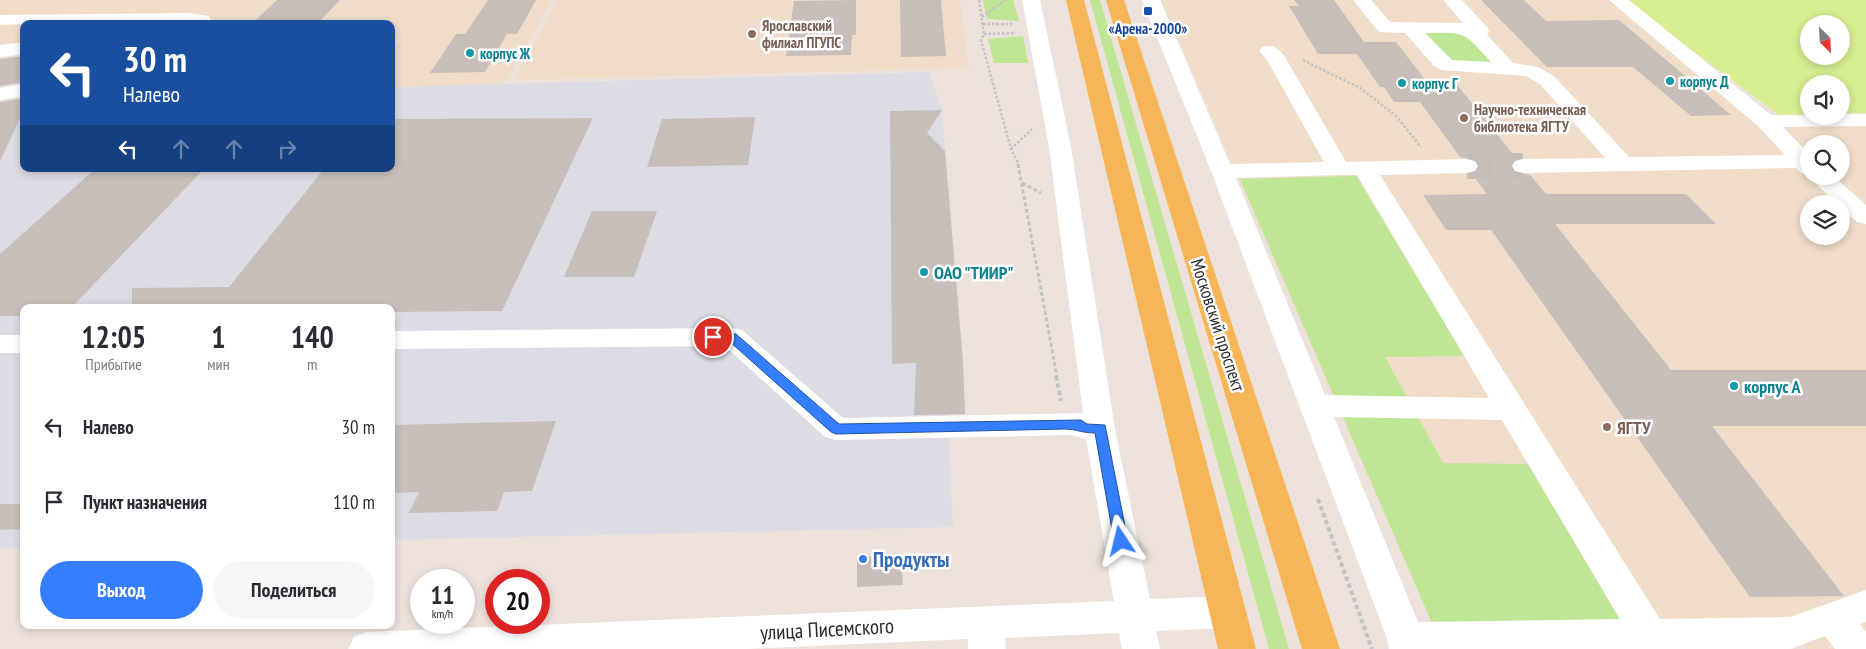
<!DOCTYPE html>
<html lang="ru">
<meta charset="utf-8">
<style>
body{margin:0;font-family:"PT Sans Narrow",sans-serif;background:#f7f7f7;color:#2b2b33;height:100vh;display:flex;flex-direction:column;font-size:19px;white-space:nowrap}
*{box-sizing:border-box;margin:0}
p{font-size:16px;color:#7c7c81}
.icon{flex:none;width:28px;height:28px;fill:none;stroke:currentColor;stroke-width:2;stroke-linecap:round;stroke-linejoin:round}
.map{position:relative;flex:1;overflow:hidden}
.panel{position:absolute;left:20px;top:304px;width:375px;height:325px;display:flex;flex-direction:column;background:#fff;border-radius:10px;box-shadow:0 2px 8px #0003}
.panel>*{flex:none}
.top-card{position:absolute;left:20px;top:20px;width:375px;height:152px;border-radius:10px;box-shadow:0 2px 8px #0003;background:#1a4fa0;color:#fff;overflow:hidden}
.needle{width:32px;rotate:156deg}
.controls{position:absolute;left:1800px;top:15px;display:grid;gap:10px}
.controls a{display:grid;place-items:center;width:50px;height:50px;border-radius:50%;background:#fff;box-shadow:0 2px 8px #0003;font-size:25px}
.speed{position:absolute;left:410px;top:569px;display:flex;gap:10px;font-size:25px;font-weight:700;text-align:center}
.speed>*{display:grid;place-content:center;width:65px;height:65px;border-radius:50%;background:#fff;box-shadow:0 2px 8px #0003;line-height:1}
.speed small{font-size:12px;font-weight:400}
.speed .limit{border:8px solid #d22;background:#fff;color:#111}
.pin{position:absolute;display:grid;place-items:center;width:42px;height:42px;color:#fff;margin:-21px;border:2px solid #fff;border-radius:50%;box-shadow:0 1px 5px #0007}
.me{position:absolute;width:55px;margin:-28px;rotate:350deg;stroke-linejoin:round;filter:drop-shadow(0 0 4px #0008)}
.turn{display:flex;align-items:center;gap:18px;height:105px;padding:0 20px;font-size:22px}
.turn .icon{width:65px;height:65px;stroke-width:2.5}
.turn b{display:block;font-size:35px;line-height:42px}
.lanes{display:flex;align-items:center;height:48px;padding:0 20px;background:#0003;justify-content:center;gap:25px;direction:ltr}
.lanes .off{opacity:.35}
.eta{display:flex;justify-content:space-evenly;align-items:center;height:85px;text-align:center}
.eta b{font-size:30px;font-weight:600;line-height:35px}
.button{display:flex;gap:10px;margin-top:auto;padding:10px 20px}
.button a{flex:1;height:58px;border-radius:30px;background:#357fff;color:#fff;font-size:20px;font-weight:600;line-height:58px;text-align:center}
.button a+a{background:#f7f7f7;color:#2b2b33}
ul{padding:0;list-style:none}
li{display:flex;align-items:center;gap:15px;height:75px;padding:0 20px}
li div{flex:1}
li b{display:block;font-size:19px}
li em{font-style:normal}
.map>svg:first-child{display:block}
</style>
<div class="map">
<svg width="1866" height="649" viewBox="0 0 1866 649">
<rect width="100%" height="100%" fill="#ede2db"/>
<path fill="#dddce5" d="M929 72 942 110 963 362 965 415H948L953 527 391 540V308H24V548L0 549V103L24 100V169H391V87Z"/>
<path fill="#efdcc9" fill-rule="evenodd" d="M0 0H552L506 83 391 87V53L402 39H391V24H24V45L0 48Z
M557 0H960L969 68 514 80Z
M1161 0H1609L1762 125 1866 124V649H1806L1783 618 1432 623ZM1809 144H1841V176H1809ZM1809 204H1841V236H1809Z"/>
<path fill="#bfe695" d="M983 0H1013L1019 21 987 19Z
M1090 0H1100L1289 649H1269Z
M1426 31 1464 32 1495 63 1454 62 1424 33Z
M1023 36 1028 63H994L988 39Z
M1356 176 1465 356 1385 357 1443 463 1528 464 1620 620 1432 623 1240 179Z"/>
<path fill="#d6ed90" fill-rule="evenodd" d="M1625 0H1866V113H1841V84H1809V114L1779 115ZM1809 24H1841V56H1809Z"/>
<path fill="#c8bfbb" d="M277 0H340L317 24H252Z
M488 0H536L517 34H507L485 72 430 73 456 34H465Z
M856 0V35H852L851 55 786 56 794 1Z
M900 0H941L946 56 901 57Z
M1294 0H1334L1364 42H1396L1430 86H1458L1517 159 1510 165 1513 172 1530 175 1546 194H1686L1716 224H1555L1671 370H1866V426H1712L1844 596 1750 597 1491 230H1446L1423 195 1487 194 1472 174 1477 172 1480 167 1477 160 1460 157 1420 102H1394L1384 87H1380L1357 54H1318L1289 6H1299Z
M1481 0H1524L1546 21 1619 20 1731 115 1691 116 1633 67H1547Z
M24 56V82L0 86V59Z
M24 98V110L0 161V102Z
M942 110 927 133 945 151 963 362 965 414 914 415 916 363 892 364 890 111Z
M755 117 748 165 647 167 662 119Z
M593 118 502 311 391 312V308H132V288L229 287 324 169H391V119Z
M95 169H204L71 308H24V316H0V254Z
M592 211H657L634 277H564Z
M556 421 532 491 504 492 497 511 409 513 419 492 391 493V425Z
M0 504H24V529L0 530Z
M901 555 903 585 857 587V557Z"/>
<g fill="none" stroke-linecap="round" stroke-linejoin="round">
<path stroke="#c6bdb8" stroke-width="26" stroke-dasharray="26 13" stroke-linecap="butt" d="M1467 166H1523"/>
<path stroke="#c3c3c3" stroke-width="2.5" stroke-dasharray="2.5 2" stroke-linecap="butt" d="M979 0 984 34 981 40 1011 149 1019 165
M982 17 1005 0
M983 24H1012
M984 34 1016 33
M1303 60 1360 88 1396 116 1421 147
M1011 149 1032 129"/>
<path stroke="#c3c3c3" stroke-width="3" stroke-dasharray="4 2.5" stroke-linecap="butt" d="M1018 164 1057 377
M1022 183 1041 193"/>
<path stroke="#c3c3c3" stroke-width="4" stroke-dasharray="4.5 3" stroke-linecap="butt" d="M1056 376 1061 401
M1318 499 1372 649"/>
<path fill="#fff" fill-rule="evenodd" d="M1022 0H1040L1071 147 1115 429 1150 599 1227 596 1240 601 1245 612 1240 623 1227 628 1156 631 1160 649H1122L1119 633 1005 638 1006 649H968V639L746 649H348L354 637 367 632 1114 601 1086 439 1071 435 836 440 825 437 725 346 391 349V331L732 328 742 330 843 418 1083 413 1049 147Z
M1142 0H1160L1230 164 1324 162 1267 60 1259 51 1262 47C1273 44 1278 48 1285 57L1346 162 1467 159 1475 161 1478 166 1475 171 1467 173 1380 175 1660 619 1790 617 1866 590V622L1860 624 1866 632V649H1835L1825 636 1791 649H1389L1387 639 1211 171ZM1338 175H1357L1489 398 1325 395 1236 178ZM1334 417 1502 420 1620 619 1418 622Z
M1353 0H1371L1390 22 1463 23 1443 0H1462L1487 27 1489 31 1487 35 1513 63 1538 67 1554 76 1629 157 1785 155 1758 126 1609 0H1629L1771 115 1841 116V114H1866V126L1783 127 1809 154V176H1833L1866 205V224L1857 222 1841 208V204H1837L1808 176V175L1801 173 1796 168 1523 173 1515 171 1512 166 1515 161 1523 159 1605 158 1540 84 1526 76 1441 70 1434 66 1405 33 1379 32ZM1425 33C1466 32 1463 31 1491 62L1452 60Z
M188 13 209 16 213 24H24L0 25V15Z
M24 42V54L0 57V45Z
M24 84V96L0 100V88Z
M0 335H24V353H0Z"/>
<path fill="#f6b556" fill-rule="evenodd" d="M1066 0H1084L1256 649H1218Z
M1106 0H1124L1340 649H1302Z"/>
</g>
<path fill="#357fff" stroke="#2253a6" d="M713 333 736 334 839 424 1081 420 1087 424 1105 425 1128 541 1126 545 1121 546 1116 545 1114 541 1095 433C1082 433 1076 429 1065 429L836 434 831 432 729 341 709 340 707 337Z"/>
<rect fill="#1a4fb4" stroke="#fff" stroke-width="2" x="1143" y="6" width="10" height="10" rx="2.5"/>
<g fill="#8d6e63" stroke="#fff" stroke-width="2">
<circle cx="752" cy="34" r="5"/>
<circle cx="1464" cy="118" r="5"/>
<circle cx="1607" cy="427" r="5"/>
</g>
<g fill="#0f9aa8" stroke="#fff" stroke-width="2">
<circle cx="470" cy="53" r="5"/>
<circle cx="1670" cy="81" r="5"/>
<circle cx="1402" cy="83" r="5"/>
<circle cx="924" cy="272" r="5"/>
<circle cx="1734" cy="386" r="5"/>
</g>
<circle fill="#3f7fe0" stroke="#fff" stroke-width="2" cx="863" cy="559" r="5"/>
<g text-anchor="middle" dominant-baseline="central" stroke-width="5" stroke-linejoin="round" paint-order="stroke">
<g font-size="15" font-weight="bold" fill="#785e54" stroke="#fff" text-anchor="start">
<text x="762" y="25">Ярославский<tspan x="762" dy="17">филиал ПГУПС</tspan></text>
<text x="1474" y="109">Научно-техническая<tspan x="1474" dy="17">библиотека ЯГТУ</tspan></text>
</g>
<g font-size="15" font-weight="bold" fill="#164399" stroke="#fff">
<text x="1148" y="28">«Арена-2000»</text>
</g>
<g font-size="15" font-weight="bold" fill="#0d838f" stroke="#fff" text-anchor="start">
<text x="480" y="53">корпус Ж</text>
<text x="1680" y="81">корпус Д</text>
<text x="1412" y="83">корпус Г</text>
</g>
<g font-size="18" font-weight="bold" fill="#0d838f" stroke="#fff" text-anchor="start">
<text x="934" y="272">ОАО "ТИИР"</text>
<text x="1744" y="386">корпус А</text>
</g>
<g font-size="18" fill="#2a2a2a" stroke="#fff">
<text transform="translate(1218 325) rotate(72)">Московский проспект</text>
</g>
<g font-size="18" font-weight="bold" fill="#785e54" stroke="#fff" text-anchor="start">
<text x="1617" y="427">ЯГТУ</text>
</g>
<g font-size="21" font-weight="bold" fill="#366cbe" stroke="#fff" text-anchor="start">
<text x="873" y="559">Продукты</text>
</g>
<g font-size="21" fill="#2a2a2a" stroke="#fff">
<text transform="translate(827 629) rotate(-3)">улица Писемского</text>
</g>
</g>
</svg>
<div class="controls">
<a><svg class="needle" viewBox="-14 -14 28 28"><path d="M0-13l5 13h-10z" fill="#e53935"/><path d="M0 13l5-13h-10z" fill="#7c7c81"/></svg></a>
<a><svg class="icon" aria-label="sound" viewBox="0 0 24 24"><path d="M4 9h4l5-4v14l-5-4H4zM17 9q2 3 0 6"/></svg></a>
<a><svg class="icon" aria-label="search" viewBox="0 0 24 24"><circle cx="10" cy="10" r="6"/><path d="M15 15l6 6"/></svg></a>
<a><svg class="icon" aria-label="layers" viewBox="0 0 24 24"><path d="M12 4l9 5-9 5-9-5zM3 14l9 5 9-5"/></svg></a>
</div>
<div class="speed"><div>11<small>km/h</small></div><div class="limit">20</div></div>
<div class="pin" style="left:713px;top:337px;background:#d93025"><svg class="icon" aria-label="arrive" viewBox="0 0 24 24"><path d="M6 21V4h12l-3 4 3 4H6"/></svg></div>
<svg class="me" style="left:1121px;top:541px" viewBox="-20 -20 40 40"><path d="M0-17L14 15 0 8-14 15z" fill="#357fff" stroke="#fff" stroke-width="4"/></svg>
<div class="top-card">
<div class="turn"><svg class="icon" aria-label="left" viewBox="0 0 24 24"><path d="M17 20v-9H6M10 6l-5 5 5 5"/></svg><div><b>30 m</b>Налево</div></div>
<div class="lanes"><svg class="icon" aria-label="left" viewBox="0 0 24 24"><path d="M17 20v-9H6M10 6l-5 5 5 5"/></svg><svg class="icon off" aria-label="ahead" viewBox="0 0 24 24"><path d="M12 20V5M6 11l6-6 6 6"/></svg><svg class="icon off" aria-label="ahead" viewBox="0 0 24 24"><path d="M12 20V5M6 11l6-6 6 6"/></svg><svg class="icon off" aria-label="right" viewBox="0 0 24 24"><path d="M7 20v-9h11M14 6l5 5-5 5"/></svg></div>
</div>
<section class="panel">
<div class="eta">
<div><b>12:05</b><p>Прибытие</p></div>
<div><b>1</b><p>мин</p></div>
<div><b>140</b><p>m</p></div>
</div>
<ul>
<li><svg class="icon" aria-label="left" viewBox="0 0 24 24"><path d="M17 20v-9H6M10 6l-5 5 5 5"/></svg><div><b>Налево</b></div><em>30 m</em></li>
<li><svg class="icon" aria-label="arrive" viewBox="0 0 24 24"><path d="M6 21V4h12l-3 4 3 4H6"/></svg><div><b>Пункт назначения</b></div><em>110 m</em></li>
</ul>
<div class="button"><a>Выход</a><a>Поделиться</a></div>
</section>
</div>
